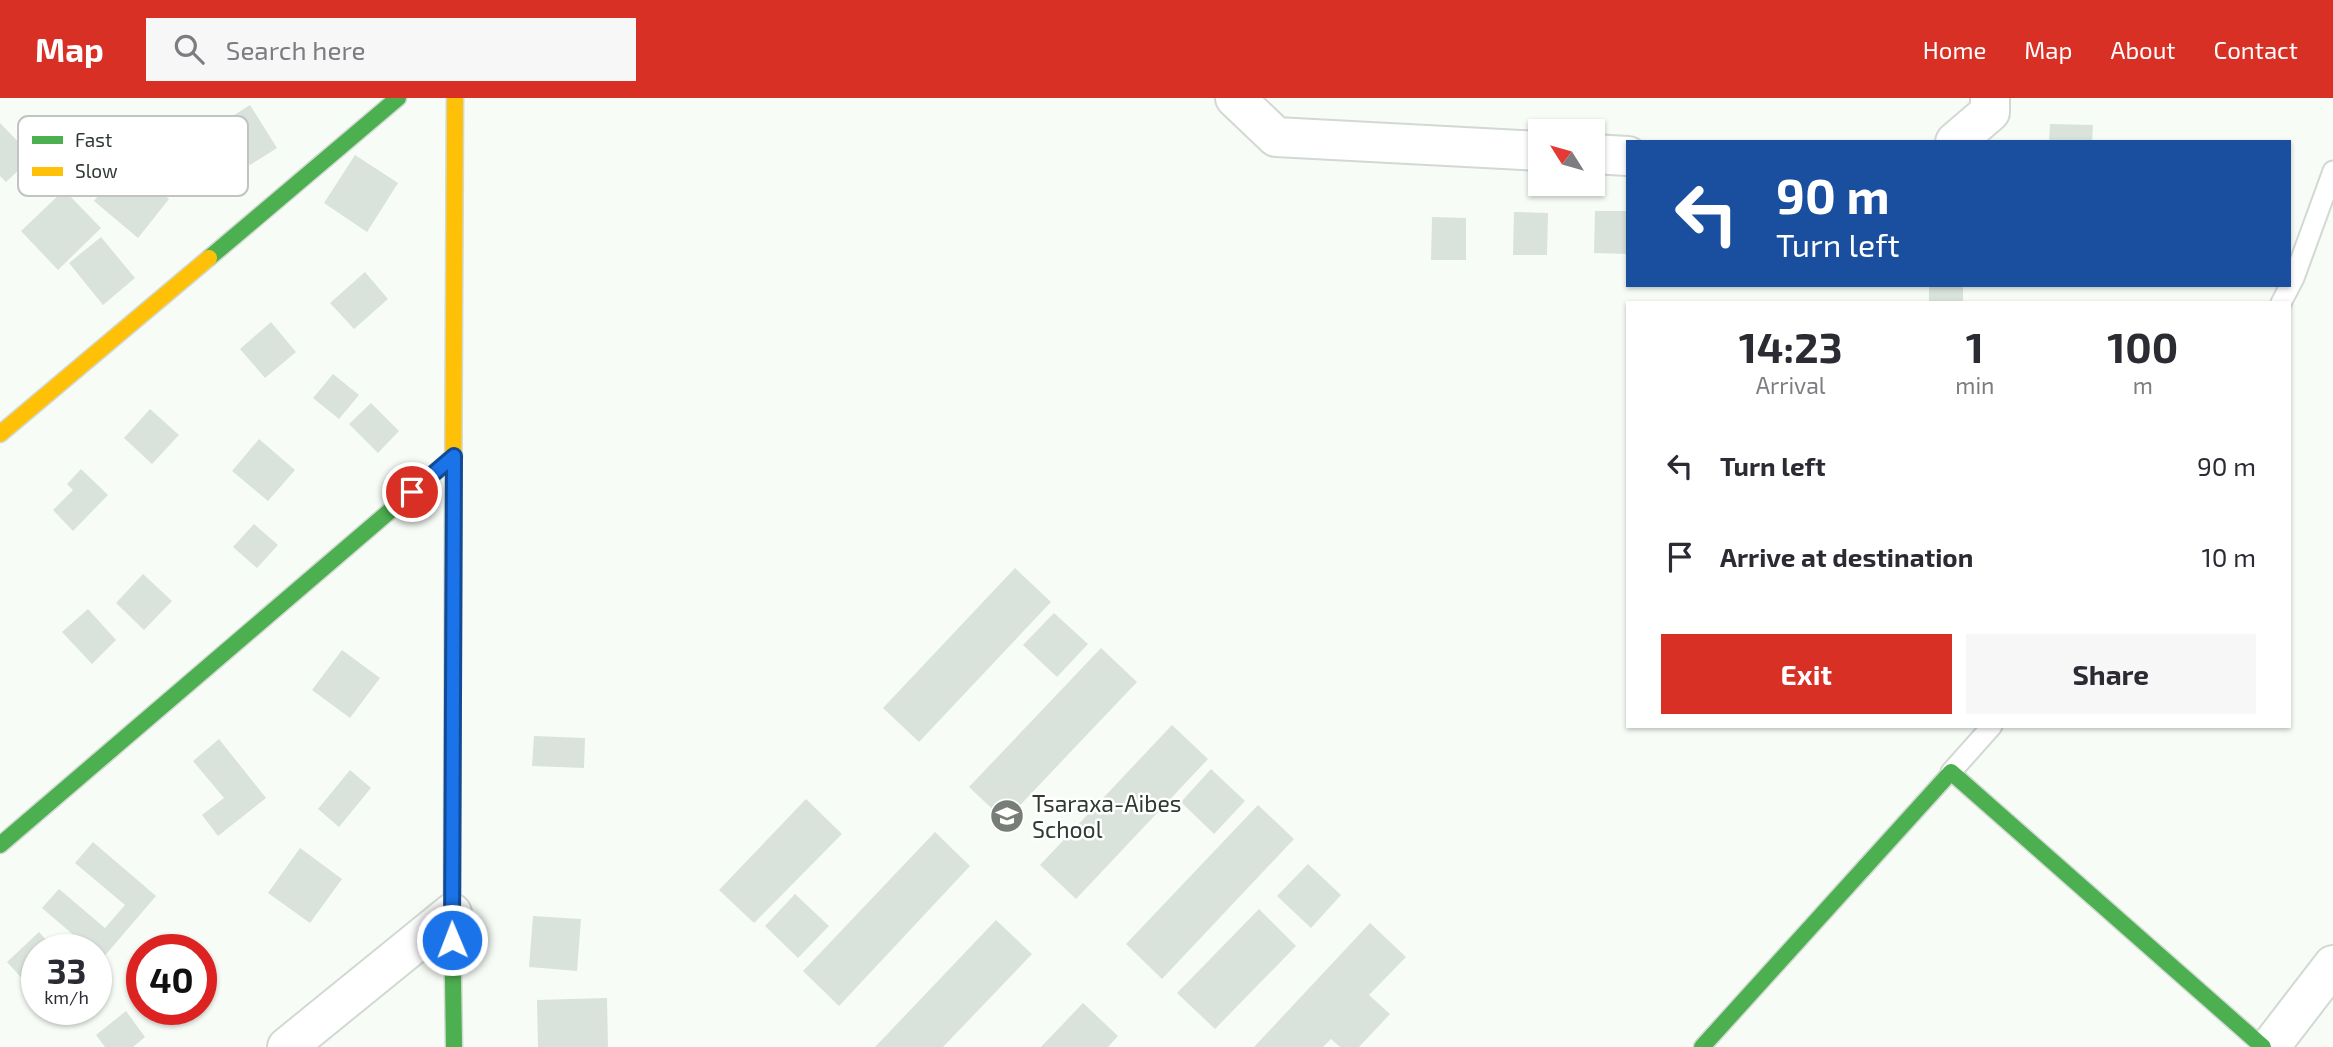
<!DOCTYPE html>
<style>
body{margin:0;font-family:"Exo 2",sans-serif;background:#f7f7f7;color:#2b2b33;height:100vh;display:flex;flex-direction:column;font-size:26px;white-space:nowrap}
*{box-sizing:border-box;margin:0}
p{font-size:23px;color:#7c7c81}
.icon{flex:none;width:38px;height:38px;fill:none;stroke:currentColor;stroke-width:2;stroke-linecap:round;stroke-linejoin:round}
.map{position:relative;flex:1;overflow:hidden}
.drawer{position:absolute;left:1626px;top:203px;width:665px;height:427px;display:flex;flex-direction:column;background:#fff;border-radius:0px;box-shadow:0 2px 5px #0004}
.drawer>*{flex:none}
.hud{position:absolute;left:1626px;top:42px;width:665px;height:147px;border-radius:0px;box-shadow:0 2px 5px #0004;background:#1a4fa0;color:#fff;overflow:hidden}
.needle{width:46px;rotate:307deg}
.tools{position:absolute;left:1528px;top:21px;display:grid;gap:14px}
.tools a{display:grid;place-items:center;width:77px;height:77px;border-radius:0px;background:#fff;box-shadow:0 2px 5px #0004;font-size:35px}
.speed{position:absolute;left:21px;top:836px;display:flex;gap:14px;font-size:35px;font-weight:700;text-align:center}
.speed>*{display:grid;place-content:center;width:91px;height:91px;border-radius:50%;background:#fff;box-shadow:0 2px 5px #0004;line-height:1}
.speed small{font-size:18px;font-weight:400}
.speed .limit{border:10px solid #d22;background:#fff;color:#111}
.pin{position:absolute;display:grid;place-items:center;width:60px;height:60px;color:#fff;margin:-30px;border:4px solid #fff;border-radius:50%;box-shadow:0 2px 7px #0007}
.me{position:absolute;width:77px;margin:-38px;rotate:359deg;stroke-linejoin:round;filter:drop-shadow(0 0 5px #0008)}
.turn{display:flex;align-items:center;gap:24px;height:147px;padding:0 35px;font-size:32px}
.turn .icon{width:91px;height:91px;stroke-width:2.5}
.turn b{display:block;font-size:49px;line-height:60px}
.eta{display:flex;justify-content:space-evenly;align-items:center;height:119px;text-align:center}
.eta b{font-size:42px;font-weight:700;line-height:49px}
.primary-button{display:flex;gap:14px;margin-top:auto;padding:14px 35px}
.primary-button a{flex:1;height:80px;border-radius:0px;background:#d93025;color:#fff;font-size:28px;font-weight:700;line-height:80px;text-align:center}
.primary-button a+a{background:#f7f7f7;color:#2b2b33}
ul{padding:0;list-style:none}
li{display:flex;align-items:center;gap:21px;height:91px;padding:0 35px}
li div{flex:1}
li b{display:block;font-size:26px}
li em{font-style:normal}
header{display:flex;align-items:center;gap:42px;box-sizing:border-box;height:98px;padding:0 35px;background:#d93025;color:#fff}
header strong{font-size:33px}
nav{display:flex;gap:38px;margin-inline-start:auto;font-size:24px}
.search{width:490px;height:63px;background:#f7f7f7;display:flex;align-items:center;gap:18px;box-sizing:border-box;padding:0 24px;border-radius:0px;color:#7c7c81;font-size:26px}
.map>svg:first-child{display:block}
</style>
<header>
<strong>Map</strong>
<div class="search"><svg class="icon" aria-label="search" viewBox="0 0 24 24"><circle cx="10" cy="10" r="6"/><path d="M15 15l6 6"/></svg>Search here</div>
<nav><a>Home</a><a>Map</a><a>About</a><a>Contact</a></nav>
</header>
<div class="map">
<svg width="2333" height="949" viewBox="0 0 2333 949">
<rect width="100%" height="100%" fill="#f7fcf7"/>
<path fill="#dae2dc" d="M250 7 277 50 250 67 223 24Z
M0 25 33 59 6 84 0 78Z
M2050 26 2093 27 2092 44H2049Z
M355 57 398 85 367 134 324 105Z
M124 65 169 101 138 140 94 103Z
M64 92 101 130 58 172 21 133Z
M1595 113H1628V156L1594 155Z
M1514 114 1548 115 1547 157H1513Z
M1432 119 1466 120V162H1431Z
M101 139 135 180 103 207 69 165Z
M365 174 388 201 354 231 330 205Z
M1929 187H1963V205H1929Z
M271 224 296 254 265 280 240 251Z
M333 276 359 297 339 321 313 300Z
M371 305 399 333 378 355 349 326Z
M150 311 179 337 152 366 124 340Z
M259 341 295 372 268 403 232 373Z
M81 371 108 397 73 433 53 412 73 392 67 386Z
M254 426 278 447 257 470 233 449Z
M1015 470 1051 504 919 644 883 610Z
M143 476 172 503 144 532 116 505Z
M88 511 116 542 92 566 62 534Z
M1054 515 1088 546 1057 579 1023 547Z
M1101 550 1137 584 1005 723 969 689Z
M342 552 380 580 350 620 312 592Z
M1172 627 1208 661 1076 801 1040 767Z
M534 638 585 640 584 670 532 668Z
M219 641 266 700 218 738 202 717 224 700 193 663Z
M1211 671 1245 703 1214 736 1181 704Z
M350 672 371 690 339 729 318 711Z
M806 701 842 736 754 825 719 792Z
M1258 707 1294 741 1162 881 1126 846Z
M935 734 970 768 839 908 803 873Z
M93 744 156 798 102 861 96 857V852H91L42 810 59 791 105 830 125 807 75 765Z
M300 750 342 781 310 825 268 795Z
M1308 766 1341 797 1311 830 1277 798Z
M795 796 829 828 798 860 765 828Z
M1259 811 1296 848 1215 931 1177 895Z
M533 818 581 821 577 873 529 869Z
M996 822 1032 856 943 949H875Z
M1370 825 1406 859 1369 897 1390 916 1359 949H1340L1331 941 1323 949H1254Z
M39 834 55 852H37V897L7 864Z
M607 900 608 949H538L537 902Z
M1083 905 1118 938 1108 949H1041Z
M153 912H168L161 919Z
M126 913 145 939 133 949H105L96 937Z"/>
<g fill="none" stroke-linecap="round" stroke-linejoin="round">
<g stroke="#d1d9d2" stroke-width="23">
<path id="lane" d="M2281 205 2294 180 2333 73
M1951 674 1992 628"/>
</g>
<g stroke="#d1d9d2" stroke-width="42">
<path id="street" d="M1235 0 1276 39 1540 53
M1955 44 1990 14V0
M1592 56 1628 58
M287 949 452 815
M2270 949 2333 867"/>
</g>
<g stroke="#d1d9d2" stroke-width="19">
<path id="fast" d="M209 160 398 0
M453 428 452 815 454 949
M0 747 454 358
M1702 949 1951 674 2263 949"/>
</g>
<g stroke="#d1d9d2" stroke-width="19">
<path id="slow" d="M0 336 209 160
M453 428 455 0"/>
</g>
<use href="#lane" stroke="#fefffe" stroke-width="19"/>
<use href="#street" stroke="#fefffe" stroke-width="38"/>
<use href="#fast" stroke="#4caf50" stroke-width="16"/>
<use href="#slow" stroke="#ffc107" stroke-width="16"/>
</g>
<g fill="none" stroke-linecap="round" stroke-linejoin="round">
<g stroke="#114b97" stroke-width="18">
<path id="route" d="M412 394 454 358 452 842"/>
</g>
<use href="#route" stroke="#1a73e8" stroke-width="12"/>
</g>
<defs>
<g id="school-disc" transform="scale(1.75)"><circle r="9.5" fill="#767e77" stroke="#fff"/><path d="M0-5L7-2L0 1L-7-2ZM-4 1L0 2.5L4 1V4Q0 6-4 4Z" fill="#fff"/></g>
</defs>
<g fill-rule="evenodd">
<use href="#school-disc" x="1007" y="718"/>
</g>
<g text-anchor="middle" dominant-baseline="central" stroke-width="5" stroke-linejoin="round" paint-order="stroke">
<g font-size="23" fill="#303a32" stroke="#fff" text-anchor="start">
<text x="1032" y="705">Tsaraxa-Aibes<tspan x="1032" dy="26">School</tspan></text>
</g>
</g>
<rect x="18" y="18" width="230" height="80" rx="10" fill="#fff" stroke="#c1c4c2" stroke-width="2"/>
<rect x="32" y="38" width="31" height="8" fill="#4caf50"/>
<rect x="32" y="69" width="31" height="9" fill="#ffc107"/>
<g font-size="19" fill="#303a32">
<text x="75" y="49">Fast</text>
<text x="75" y="80">Slow</text>
</g>
</svg>
<div class="tools">
<a><svg class="needle" viewBox="-14 -14 28 28"><path d="M0-13l5 13h-10z" fill="#e53935"/><path d="M0 13l5-13h-10z" fill="#7c7c81"/></svg></a>
</div>
<div class="speed"><div>33<small>km/h</small></div><div class="limit">40</div></div>
<div class="pin" style="left:412px;top:394px;background:#d93025"><svg class="icon" aria-label="arrive" viewBox="0 0 24 24"><path d="M6 21V4h12l-3 4 3 4H6"/></svg></div>
<svg class="me" style="left:452px;top:842px" viewBox="-20 -20 40 40"><circle r="17" fill="#1a73e8" stroke="#fff" stroke-width="3"/><path d="M0-11L8 9 0 5-8 9z" fill="#fff"/></svg>
<div class="hud">
<div class="turn"><svg class="icon" aria-label="left" viewBox="0 0 24 24"><path d="M17 20v-9H6M10 6l-5 5 5 5"/></svg><div><b>90 m</b>Turn left</div></div>
</div>
<section class="drawer">
<div class="eta">
<div><b>14:23</b><p>Arrival</p></div>
<div><b>1</b><p>min</p></div>
<div><b>100</b><p>m</p></div>
</div>
<ul>
<li><svg class="icon" aria-label="left" viewBox="0 0 24 24"><path d="M17 20v-9H6M10 6l-5 5 5 5"/></svg><div><b>Turn left</b></div><em>90 m</em></li>
<li><svg class="icon" aria-label="arrive" viewBox="0 0 24 24"><path d="M6 21V4h12l-3 4 3 4H6"/></svg><div><b>Arrive at destination</b></div><em>10 m</em></li>
</ul>
<div class="primary-button"><a>Exit</a><a>Share</a></div>
</section>
</div>
